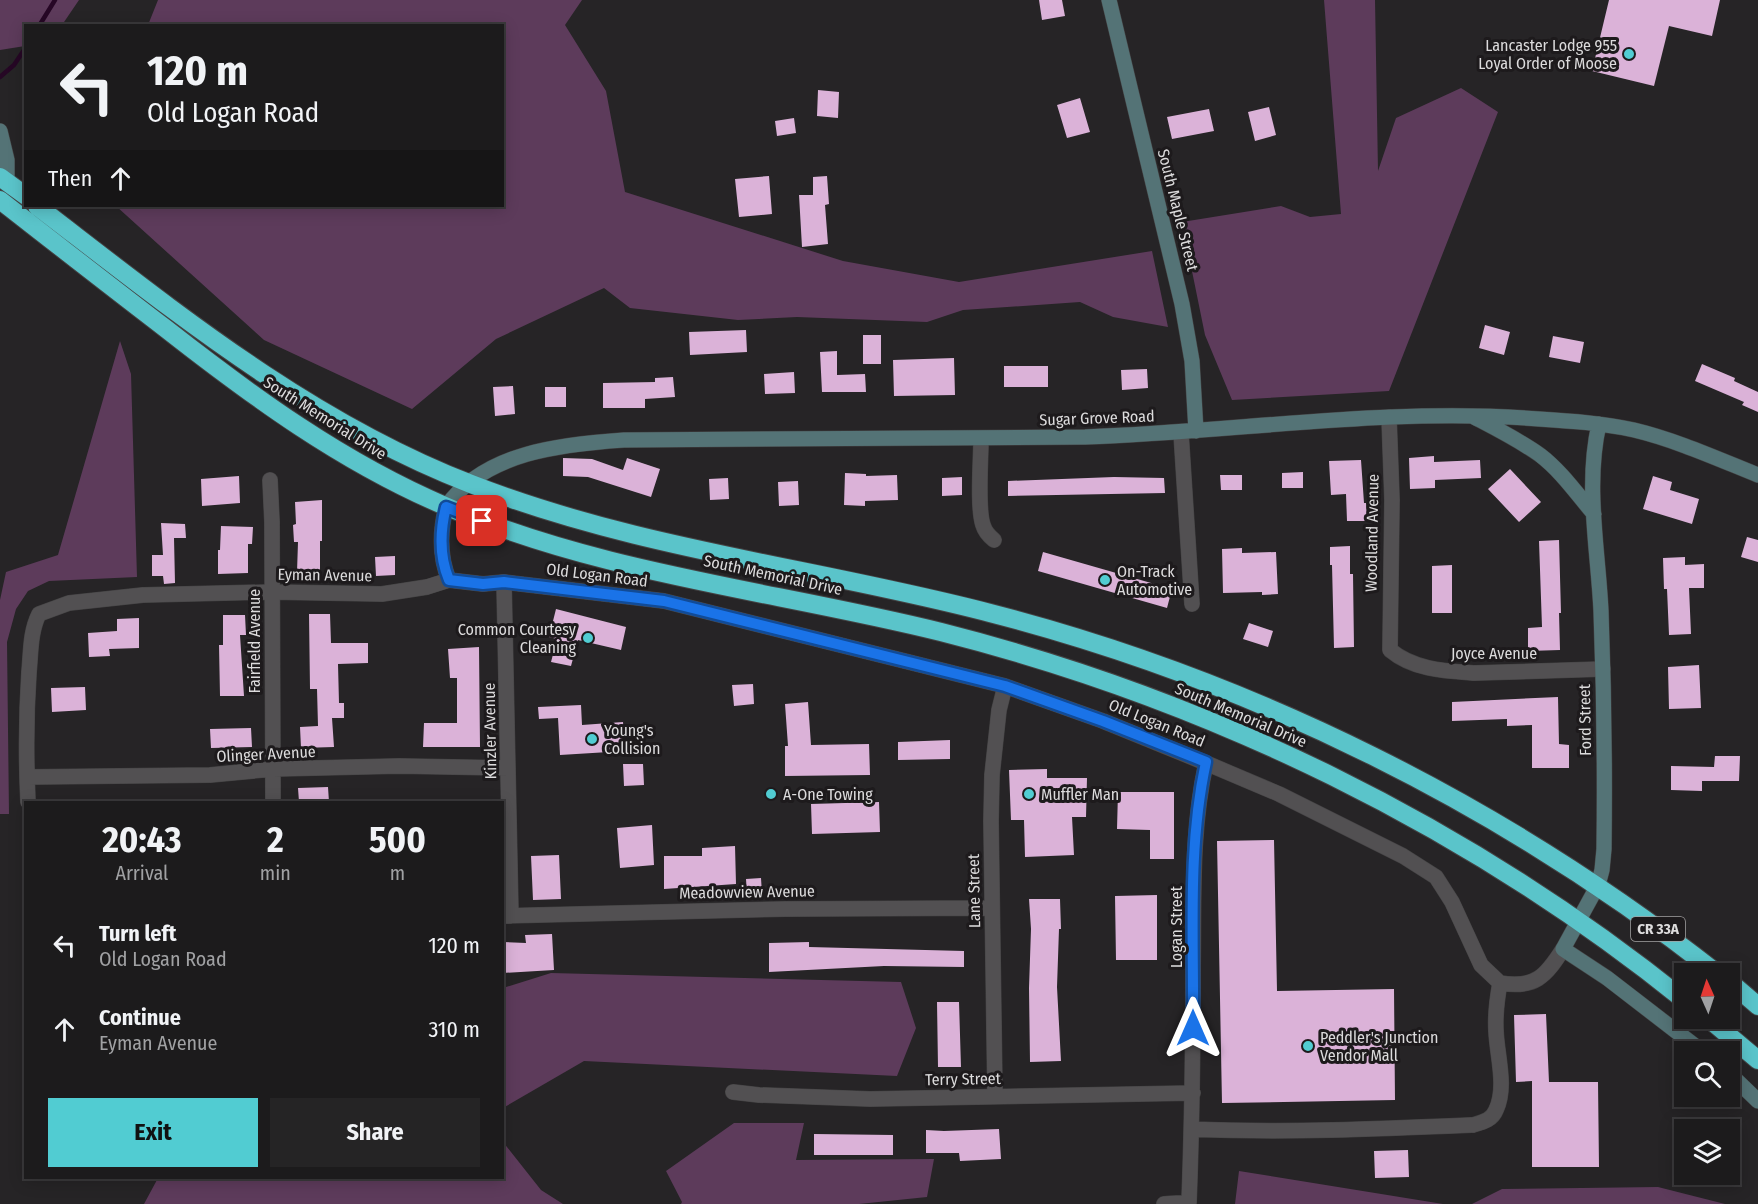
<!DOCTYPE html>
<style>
body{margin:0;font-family:"Fira Sans Condensed",sans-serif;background:#252425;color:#f1f3f6;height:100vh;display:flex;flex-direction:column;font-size:22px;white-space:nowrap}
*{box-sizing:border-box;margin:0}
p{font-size:20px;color:#a0a1a3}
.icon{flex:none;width:33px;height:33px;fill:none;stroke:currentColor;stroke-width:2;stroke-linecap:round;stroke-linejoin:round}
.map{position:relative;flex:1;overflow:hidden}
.sheet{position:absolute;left:24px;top:801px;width:480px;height:378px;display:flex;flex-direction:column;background:#1c1b1c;border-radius:0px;box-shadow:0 3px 15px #0003,0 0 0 2px #3a393b}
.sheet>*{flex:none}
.guide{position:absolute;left:24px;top:24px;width:480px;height:183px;border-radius:0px;box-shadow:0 3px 15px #0003,0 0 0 2px #3a393b;background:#1c1b1c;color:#f1f3f6;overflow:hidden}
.needle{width:39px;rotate:357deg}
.controls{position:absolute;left:1674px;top:963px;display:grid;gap:12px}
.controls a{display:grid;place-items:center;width:66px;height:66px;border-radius:0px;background:#1c1b1c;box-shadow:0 3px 15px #0003,0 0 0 2px #3a393b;font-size:30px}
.pin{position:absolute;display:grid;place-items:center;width:51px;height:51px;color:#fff;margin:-26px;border-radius:12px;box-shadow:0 3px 9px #0006}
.me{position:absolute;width:66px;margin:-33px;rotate:0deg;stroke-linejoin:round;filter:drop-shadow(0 0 4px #0008)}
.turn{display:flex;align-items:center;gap:21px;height:126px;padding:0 24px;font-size:27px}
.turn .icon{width:78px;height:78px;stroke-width:2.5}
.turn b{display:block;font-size:42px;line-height:51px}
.then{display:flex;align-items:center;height:57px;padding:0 24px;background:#0003;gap:12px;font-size:22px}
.eta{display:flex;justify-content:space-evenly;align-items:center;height:102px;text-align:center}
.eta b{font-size:36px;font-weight:700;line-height:42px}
.cta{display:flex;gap:12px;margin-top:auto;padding:12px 24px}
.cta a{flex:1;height:69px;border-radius:0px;background:#51ccd2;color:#111;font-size:24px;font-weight:700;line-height:69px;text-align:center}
.cta a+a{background:#252425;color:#f1f3f6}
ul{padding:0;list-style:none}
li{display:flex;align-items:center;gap:18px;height:84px;padding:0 24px}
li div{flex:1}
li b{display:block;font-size:22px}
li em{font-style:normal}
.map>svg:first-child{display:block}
</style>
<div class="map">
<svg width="1758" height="1204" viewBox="0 0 1758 1204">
<rect width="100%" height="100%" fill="#262426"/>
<path fill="#5d3b5b" d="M0 0H79L62 25 26 26 25 46 0 50Z
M158 0H582L565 25 606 91 625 192 843 261 959 282 1152 251 1168 327 1113 317 1080 302 963 310 927 322 797 317 738 320 630 308 604 288 496 339 412 409 264 340 116 206H502V26L148 25Z
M1324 0H1375L1378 171 1396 118 1461 88 1498 112 1389 391 1232 400 1205 335 1182 222 1281 206 1310 217 1341 214Z
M120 341 131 374 137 577 49 581 28 591 16 609 7 642 9 814H0V600L6 572 58 555Z
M551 973 901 982 916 1028 897 1076 584 1061 503 1108V988Z
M734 1123H804L796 1160 934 1159 927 1197 859 1204H681L682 1202 666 1171Z
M503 1142 541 1190 563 1204H144L158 1178H502Z
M1239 1171 1443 1204H1235Z
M1658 1187 1725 1204H1472L1502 1189Z"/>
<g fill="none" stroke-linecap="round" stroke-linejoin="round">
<path stroke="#260725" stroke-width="4.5" d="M39 26 55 0
M0 77 14 65 26 47"/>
</g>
<path fill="#dbb2d8" d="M1039 0H1062L1065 16 1042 20Z
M1609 0H1720L1712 36 1669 26 1654 86 1592 71Z
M818 90 839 92 838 118 817 116Z
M1080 98 1090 132 1067 138 1057 105Z
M1269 107 1276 135 1255 141 1248 112Z
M1209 109 1214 131 1172 139 1167 117Z
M794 118 796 133 777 136 775 121Z
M769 176 772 214 739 217 735 179Z
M827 176 829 204 825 205 828 244 802 247 799 195H813V177Z
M1485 325 1510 332 1504 355 1479 348Z
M746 330 747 352 690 355 689 332Z
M863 335H881V364H863Z
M1553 336 1584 342 1580 363 1549 357Z
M837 351V375L865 374 866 392H822L820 352Z
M954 358 955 395 894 396 893 360Z
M1702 364 1735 378 1734 381 1758 392V412L1742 405 1744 402 1695 381Z
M1004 366H1048V387H1004Z
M1147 369 1148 388 1122 390 1121 370Z
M794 372 795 393 765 394 764 374Z
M673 377 675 397 645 399V408H603V383L655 382V378Z
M513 386 515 414 495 416 493 387Z
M545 387H566V407H545Z
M1434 456V462L1480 460 1481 478 1435 480V488L1410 489 1409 458Z
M563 458 592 459 623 470 627 458 660 469 651 497 588 477 563 476Z
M1361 460 1364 503H1366L1367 521H1347L1346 494 1331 495 1329 461Z
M1510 469 1541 502 1519 522 1488 489Z
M1303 472V488H1282V473Z
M845 473 866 474V476L897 475 898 500 865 501V506L844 505Z
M1220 475H1242V490H1221Z
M239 476 240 503 202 506 201 479Z
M1653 476 1672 482 1670 490 1699 499 1692 524 1643 509Z
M962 477V495L942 496V478Z
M1114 477 1164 478 1165 493 1008 496V481Z
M728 478 729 499 710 500 709 479Z
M798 481 799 505 779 506 778 482Z
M322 500V541H320V572H297L298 542H294L293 525 296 524 295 502Z
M161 523 185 524 186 538H174L175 583 164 584 163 576H152V555H163Z
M221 526 253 527 252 544H248V573L218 574V550H220Z
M1747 537 1758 540V562L1741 557Z
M1559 540 1561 613H1559L1560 650 1528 651V628L1542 627 1539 541Z
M1350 546V574H1353L1354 647 1334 648 1332 565H1330V547Z
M1242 548V553L1276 552 1278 594 1262 595V592L1223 593 1222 549Z
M1043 552 1172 589 1167 608 1038 571Z
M395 556V575L376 576 375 557Z
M1685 557V565L1704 564V588H1689L1691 634 1669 635 1667 589H1664L1663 558Z
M1452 565V613H1432V566Z
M556 609 626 627 621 650 578 640 571 666 551 662 557 639 549 637Z
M309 614H330L331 643H368V663L338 664 339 703H344V718H332L334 747 301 748 300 727 318 726 317 689H310Z
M223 615H245L246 635H240L244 696H220L219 645H223Z
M139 618V648L109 649 110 656 89 657 88 633 117 631V619Z
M1249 623 1273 631 1268 647 1243 639Z
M479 647 480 747H423L424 723H457V678H450L448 649Z
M1699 665 1701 708 1669 709 1668 667Z
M753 684 754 704 734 706 732 685Z
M85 687 86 710 52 712 51 688Z
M1558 697 1559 744 1569 745V768H1532V725L1507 726V719L1452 721V702Z
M808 702 811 745 869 744 870 775 785 776V746H788L785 704Z
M581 705 582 725 623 722 625 751 560 755 558 718 539 719 538 707Z
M251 728 252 747 211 748 210 729Z
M950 740V759L898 760V742Z
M1715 756H1740L1739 781H1702V791L1671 790V766L1714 767Z
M623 764H643L644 785 624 786Z
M1047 769V778H1087L1086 817H1072L1074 855 1025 857 1024 820H1011L1009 770Z
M328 787 329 802H299L298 788Z
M1118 792H1174V859H1150V830L1117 829Z
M879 802 880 832 812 834 811 804Z
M652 825 654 865 620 868 617 828Z
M1274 840 1277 991 1394 989 1395 1100 1222 1103 1217 841Z
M735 846 736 884 664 889V856H702V848Z
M559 855 561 899 533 900 531 856Z
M761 878 762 894 747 895 746 879Z
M1157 895V960H1116L1115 896Z
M1029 899H1060L1061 929H1059L1057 987 1061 1061 1030 1062 1029 988 1031 929Z
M552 934 554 970 502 973V942L526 943 525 935Z
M809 942V947L964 951V967L884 966 769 972V943Z
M937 1002H959L961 1067H938Z
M1546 1014 1549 1082H1598L1599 1167H1532V1081L1516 1082 1514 1015Z
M999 1129 1001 1159 960 1161 959 1153H926V1130L944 1131Z
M814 1134 893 1135V1155H814Z
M1408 1150 1409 1177 1375 1178 1374 1151Z"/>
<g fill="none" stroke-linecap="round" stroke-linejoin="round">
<g stroke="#444344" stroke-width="16">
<path id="street" d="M1389 417 1392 500 1390 650C1414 670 1445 671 1475 673L1603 669
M1181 433 1192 604
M981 439C981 459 977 508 983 525 985 532 989 536 994 540
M270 480 272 522 273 802
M446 507C440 531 439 556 449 580
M504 582 511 916
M27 777 210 775 273 769 399 766 508 768
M28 802C26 759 26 716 29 672 31 652 30 632 39 614L69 603 143 595 272 592 382 594 427 587 449 580 483 584 504 582 664 601 1005 686 1103 721 1206 763 1279 794 1403 856 1436 877 1452 902 1481 965 1500 983C1535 989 1546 976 1563 949
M502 916 786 909 992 908
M733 1092 759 1095 870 1099 1193 1093
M995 1096 991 821 992 775 999 710 1005 686
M1192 1129C1286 1133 1379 1129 1473 1125 1483 1122 1492 1120 1496 1110 1507 1087 1497 1056 1496 1031 1495 1014 1497 999 1500 983
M1164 1204 1189 1202C1192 1124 1193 1046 1193 968 1194 899 1191 830 1206 763"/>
</g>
<g stroke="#444344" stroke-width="16">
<path id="secondary" d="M1109 0 1182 304 1192 361 1196 431
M0 131 7 160V182
M1474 417C1497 429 1519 440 1540 455 1561 471 1577 494 1594 514
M1599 424C1585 485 1598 549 1601 611 1604 690 1605 770 1604 849L1602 870 1598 885 1563 949 1607 978 1703 1052
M446 507C484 452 563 444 624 440L1085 437C1236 432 1387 407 1539 419 1571 421 1602 423 1634 430 1676 440 1718 459 1758 475
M1730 1074 1758 1101"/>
</g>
<g stroke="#444344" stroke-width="20">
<path id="highway" d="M0 177 26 196
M0 200C55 243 110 286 165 328 253 397 342 462 445 506 602 574 776 591 941 632 1210 700 1468 826 1684 1000
M37 206C174 311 308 421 471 484 637 549 818 568 990 613 1254 681 1504 806 1718 974
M1730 982 1758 1006
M1708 1018 1758 1060"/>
</g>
<use href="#street" stroke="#525052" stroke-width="15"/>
<use href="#secondary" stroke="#547376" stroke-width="15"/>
<use href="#highway" stroke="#5ac4ca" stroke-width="18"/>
</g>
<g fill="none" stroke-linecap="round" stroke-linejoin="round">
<g stroke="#114b97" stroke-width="15">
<path id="route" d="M482 521 446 507C440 531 439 556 449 580L483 584 504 582 664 601 1005 686 1103 721 1206 762C1187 849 1194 940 1193 1028"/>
</g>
<use href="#route" stroke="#1a73e8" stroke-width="10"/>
</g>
<g fill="#51ccd2" stroke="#1d1a1c" stroke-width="2">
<circle cx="1629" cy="54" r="6"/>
<circle cx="1105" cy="580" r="6"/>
<circle cx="588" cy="638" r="6"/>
<circle cx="592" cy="739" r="6"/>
<circle cx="771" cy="794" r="6"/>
<circle cx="1029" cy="794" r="6"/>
<circle cx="1308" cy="1046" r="6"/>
</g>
<g text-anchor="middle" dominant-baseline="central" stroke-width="6" stroke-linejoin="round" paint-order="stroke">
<rect fill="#1d1a1c" stroke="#a3a1a2" stroke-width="1.5" x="1631" y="917" width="54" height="24" rx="4.5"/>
<g font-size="15" font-weight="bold" fill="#dcdbdc">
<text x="1658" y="929">CR 33A</text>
</g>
<g font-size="16" fill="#dcdbdc" stroke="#1d1a1c" text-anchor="start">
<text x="1617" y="45" text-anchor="end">Lancaster Lodge 955<tspan x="1617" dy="18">Loyal Order of Moose</tspan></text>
<text x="1117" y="571">On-Track<tspan x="1117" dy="18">Automotive</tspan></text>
<text x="576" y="629" text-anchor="end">Common Courtesy<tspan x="576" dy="18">Cleaning</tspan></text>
<text x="604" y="730">Young's<tspan x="604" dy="18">Collision</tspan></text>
<text x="783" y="794">A-One Towing</text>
<text x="1041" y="794">Muffler Man</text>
<text x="1320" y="1037">Peddler's Junction<tspan x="1320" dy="18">Vendor Mall</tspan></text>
</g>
<g font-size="16" fill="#dcdbdc" stroke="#1d1a1c">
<text transform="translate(1178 210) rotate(76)">South Maple Street</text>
<text transform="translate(325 418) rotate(32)">South Memorial Drive</text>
<text transform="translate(1097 418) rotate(-2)">Sugar Grove Road</text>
<text transform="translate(1372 533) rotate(-89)">Woodland Avenue</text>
<text transform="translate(325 575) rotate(1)">Eyman Avenue</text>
<text transform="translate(597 575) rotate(7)">Old Logan Road</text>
<text transform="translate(773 575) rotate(12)">South Memorial Drive</text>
<text transform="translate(254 641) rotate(-90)">Fairfield Avenue</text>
<text x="1494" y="653">Joyce Avenue</text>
<text transform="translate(1241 715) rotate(23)">South Memorial Drive</text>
<text transform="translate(1585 720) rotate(-91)">Ford Street</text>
<text transform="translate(1157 723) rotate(22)">Old Logan Road</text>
<text transform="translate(490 731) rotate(-91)">Kinzler Avenue</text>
<text transform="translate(266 754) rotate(-3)">Olinger Avenue</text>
<text transform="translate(974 891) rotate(-91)">Lane Street</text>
<text transform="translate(747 892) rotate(-1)">Meadowview Avenue</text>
<text transform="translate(1176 927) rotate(-90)">Logan Street</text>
<text transform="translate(963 1079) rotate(-1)">Terry Street</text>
</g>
</g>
</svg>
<div class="controls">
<a><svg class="needle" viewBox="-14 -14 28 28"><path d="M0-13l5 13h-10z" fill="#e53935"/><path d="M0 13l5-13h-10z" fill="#a0a1a3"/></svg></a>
<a><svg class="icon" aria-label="search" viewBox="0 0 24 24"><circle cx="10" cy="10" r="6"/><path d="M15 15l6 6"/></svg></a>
<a><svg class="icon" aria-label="layers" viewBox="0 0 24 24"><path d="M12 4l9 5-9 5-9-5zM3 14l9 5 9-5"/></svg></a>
</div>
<div class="pin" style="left:482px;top:521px;background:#d93025"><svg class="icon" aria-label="arrive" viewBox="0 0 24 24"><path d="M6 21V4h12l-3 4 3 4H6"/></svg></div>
<svg class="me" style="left:1193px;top:1028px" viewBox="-20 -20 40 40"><path d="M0-17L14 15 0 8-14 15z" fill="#1a73e8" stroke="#fff" stroke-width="4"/></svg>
<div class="guide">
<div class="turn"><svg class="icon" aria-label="left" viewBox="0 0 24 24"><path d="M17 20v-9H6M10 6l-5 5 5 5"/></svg><div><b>120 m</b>Old Logan Road</div></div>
<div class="then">Then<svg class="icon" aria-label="ahead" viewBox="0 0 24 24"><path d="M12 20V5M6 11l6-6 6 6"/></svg></div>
</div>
<section class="sheet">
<div class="eta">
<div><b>20:43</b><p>Arrival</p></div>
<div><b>2</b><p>min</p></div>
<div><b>500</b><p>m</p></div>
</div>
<ul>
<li><svg class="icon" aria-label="left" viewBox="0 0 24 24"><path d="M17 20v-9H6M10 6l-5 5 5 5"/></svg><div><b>Turn left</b><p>Old Logan Road</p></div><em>120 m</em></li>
<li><svg class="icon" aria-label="ahead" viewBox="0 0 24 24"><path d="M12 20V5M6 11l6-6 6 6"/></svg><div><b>Continue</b><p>Eyman Avenue</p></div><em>310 m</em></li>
</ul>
<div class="cta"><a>Exit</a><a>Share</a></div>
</section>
</div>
